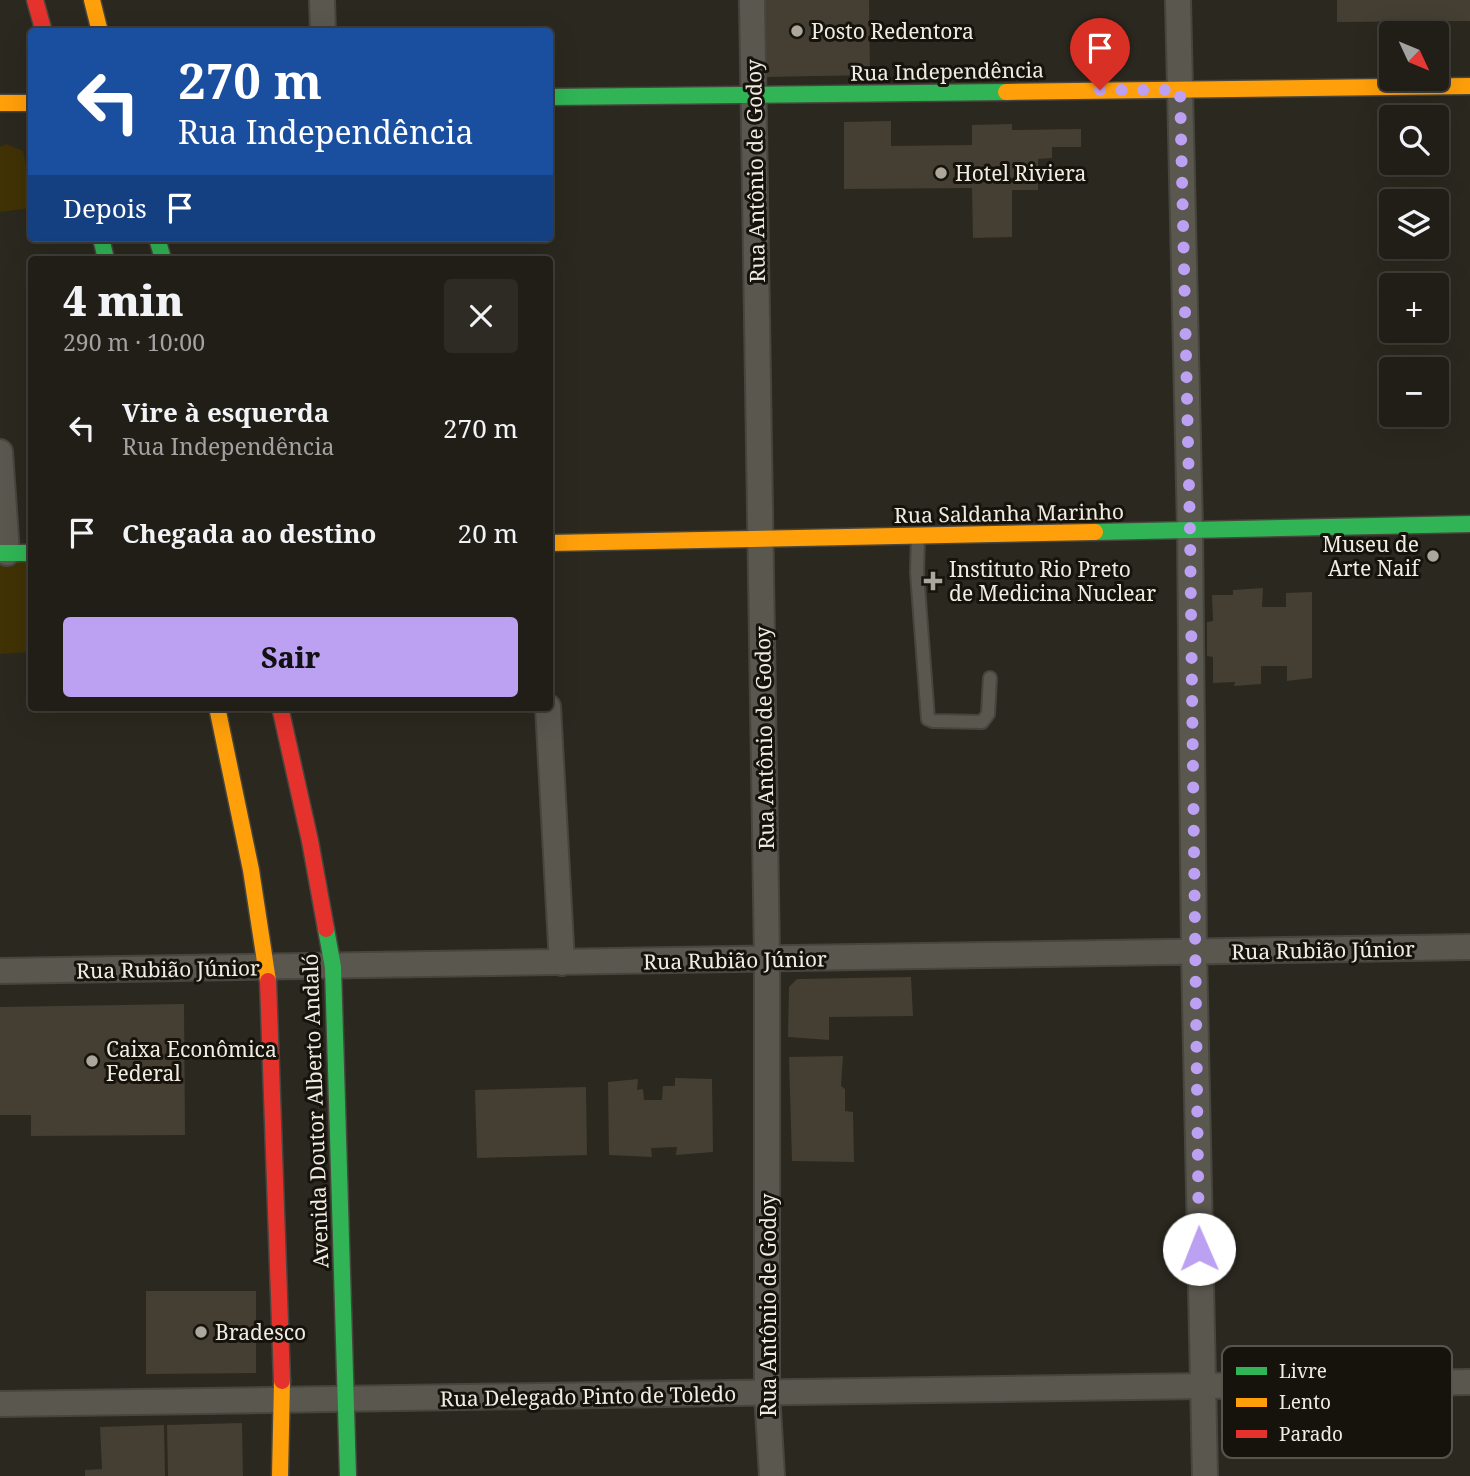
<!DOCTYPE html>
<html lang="pt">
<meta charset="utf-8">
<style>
body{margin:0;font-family:"Noto Serif",serif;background:#2d2b24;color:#f1f3f6;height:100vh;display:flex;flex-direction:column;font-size:26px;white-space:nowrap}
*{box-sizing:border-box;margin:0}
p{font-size:23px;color:#a2a2a1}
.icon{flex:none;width:38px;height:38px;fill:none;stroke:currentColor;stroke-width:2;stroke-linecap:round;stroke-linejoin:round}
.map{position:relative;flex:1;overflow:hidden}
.sheet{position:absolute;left:28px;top:256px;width:525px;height:455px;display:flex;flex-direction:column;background:#201e17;border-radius:7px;box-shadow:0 7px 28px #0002,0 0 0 2px #3d3c36}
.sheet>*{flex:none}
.guide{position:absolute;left:28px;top:28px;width:525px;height:214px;border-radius:7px;box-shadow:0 7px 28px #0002,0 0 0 2px #3d3c36;background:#1a4fa0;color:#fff;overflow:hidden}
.needle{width:46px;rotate:134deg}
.tools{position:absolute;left:1379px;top:21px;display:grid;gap:14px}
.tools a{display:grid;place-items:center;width:70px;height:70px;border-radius:7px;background:#201e17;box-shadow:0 7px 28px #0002,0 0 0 2px #3d3c36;font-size:35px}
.pin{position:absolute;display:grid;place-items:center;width:60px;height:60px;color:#fff;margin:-72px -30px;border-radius:50% 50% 50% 0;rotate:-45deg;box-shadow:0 0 7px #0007}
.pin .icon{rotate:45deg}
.me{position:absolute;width:77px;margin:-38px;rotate:359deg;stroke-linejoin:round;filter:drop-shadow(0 0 5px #0008)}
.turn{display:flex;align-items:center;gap:24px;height:147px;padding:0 35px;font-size:32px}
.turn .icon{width:91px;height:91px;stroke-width:2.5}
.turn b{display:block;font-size:49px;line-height:60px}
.then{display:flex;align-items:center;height:66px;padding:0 35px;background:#0003;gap:14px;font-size:26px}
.round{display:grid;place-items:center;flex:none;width:74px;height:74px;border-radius:7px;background:#2d2b24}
.summary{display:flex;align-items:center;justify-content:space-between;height:119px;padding:0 35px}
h1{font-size:42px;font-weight:800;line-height:52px}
.cta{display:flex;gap:14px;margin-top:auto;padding:14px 35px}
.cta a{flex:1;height:80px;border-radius:7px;background:#bca0f2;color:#111;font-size:28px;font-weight:800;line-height:80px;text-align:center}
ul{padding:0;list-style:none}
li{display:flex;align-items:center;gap:21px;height:105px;padding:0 35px}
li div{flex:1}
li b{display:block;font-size:26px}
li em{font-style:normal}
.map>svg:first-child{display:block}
</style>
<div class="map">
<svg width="1470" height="1476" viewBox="0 0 1470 1476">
<rect width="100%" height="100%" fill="#2b281f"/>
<path fill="#403205" d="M6 144 23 151 31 191V208L0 212V147Z
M0 562H31V652L0 654Z"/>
<path fill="#443f32" d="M765 0H869L870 75 766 77Z
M1337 0H1470V21L1337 22Z
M891 121V146L972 145V125L1012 124V130L1081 129V147H1052V158L1038 159V190H1012V237L973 238 972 188 844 189V122Z
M1263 588 1262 607H1286V593L1312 592V678L1287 681V666H1261V684L1234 686 1235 682 1213 683V657L1207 656V622L1213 621 1212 595H1233V590Z
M911 977 913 1016 829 1017V1040L788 1037 789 987 797 979Z
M184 1004 185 1135 31 1136V1115H0V1007Z
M843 1056 841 1086 845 1089V1111L853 1112 854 1162 792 1161 789 1057Z
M675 1078 712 1079 713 1152 676 1155 677 1147 651 1148 652 1157 609 1155 608 1082 638 1079 637 1090 643 1089 644 1100H662L663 1086H675Z
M586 1087 587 1155 477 1158 475 1090Z
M146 1291H256V1373L146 1374Z
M242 1423 243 1476H168L167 1425Z
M164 1425 165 1476H85V1470L102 1469 100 1427Z"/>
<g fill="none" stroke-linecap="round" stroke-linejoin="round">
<g stroke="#47453d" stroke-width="16">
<path id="lane" d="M918 536 917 573 928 719 933 721 982 722 988 714 990 678"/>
</g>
<g stroke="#47453d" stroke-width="28">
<path id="street" d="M322 0 323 32
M752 0 767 959V1393L772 1476
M1178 0 1190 530 1194 952 1205 1476
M0 452 7 553
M548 707 562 963
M0 971 1470 947
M0 1404 1470 1382"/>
</g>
<g stroke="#47453d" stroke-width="19">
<path id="fast" d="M550 97 1006 92
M101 238 106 259
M157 238 163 259
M1095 532 1470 524
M0 553H32
M326 929 333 967 348 1476"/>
</g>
<g stroke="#47453d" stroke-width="19">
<path id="slow" d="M92 0 100 32
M1006 92 1470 86
M0 103H32
M550 543 1095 532
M217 707 251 870 268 981
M280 1476 282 1381"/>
</g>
<g stroke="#47453d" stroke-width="19">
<path id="jam" d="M35 0 44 32
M280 707 310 841 326 929
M268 981 282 1381"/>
</g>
<use href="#lane" stroke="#5a574f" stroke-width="12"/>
<use href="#street" stroke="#5a574f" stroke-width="24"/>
<use href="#fast" stroke="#30b455" stroke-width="16"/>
<use href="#slow" stroke="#ff9f0a" stroke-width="16"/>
<use href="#jam" stroke="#e5322d" stroke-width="16"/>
</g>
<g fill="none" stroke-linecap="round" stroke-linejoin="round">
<path stroke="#bca0f2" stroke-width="12" stroke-dasharray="0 21.6" d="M1100 90H1180L1190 530 1199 1249"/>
</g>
<g fill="#aba79d" stroke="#16130c" stroke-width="2.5">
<circle cx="797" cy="31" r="7"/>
<circle cx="941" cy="173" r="7"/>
<circle cx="1433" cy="556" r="7"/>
<path d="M929.5 570.5h7v7h7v7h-7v7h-7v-7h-7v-7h7z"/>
<circle cx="92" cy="1061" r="7"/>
<circle cx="201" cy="1332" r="7"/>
</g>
<g text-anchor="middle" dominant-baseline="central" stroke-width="6" stroke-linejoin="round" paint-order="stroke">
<g font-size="21" fill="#f0ece1" stroke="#16130c" text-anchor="start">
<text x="811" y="31">Posto Redentora</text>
<text x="955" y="173">Hotel Riviera</text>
<text x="1419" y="544" text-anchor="end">Museu de<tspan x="1419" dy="24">Arte Naif</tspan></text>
<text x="949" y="569">Instituto Rio Preto<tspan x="949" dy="24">de Medicina Nuclear</tspan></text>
<text x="106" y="1049">Caixa Econômica<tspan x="106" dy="24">Federal</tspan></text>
<text x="215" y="1332">Bradesco</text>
</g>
<g font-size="21" fill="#f0ece1" stroke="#16130c">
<text transform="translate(947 71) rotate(-1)">Rua Independência</text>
<text transform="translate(755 171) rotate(-91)">Rua Antônio de Godoy</text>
<text transform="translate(1009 513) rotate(-1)">Rua Saldanha Marinho</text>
<text transform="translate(764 738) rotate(-91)">Rua Antônio de Godoy</text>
<text transform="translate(1323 950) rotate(-1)">Rua Rubião Júnior</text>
<text transform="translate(735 960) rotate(-1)">Rua Rubião Júnior</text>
<text transform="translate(168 969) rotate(-1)">Rua Rubião Júnior</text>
<text transform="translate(315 1111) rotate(-92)">Avenida Doutor Alberto Andaló</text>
<text transform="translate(768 1305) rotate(-90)">Rua Antônio de Godoy</text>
<text transform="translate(588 1396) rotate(-1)">Rua Delegado Pinto de Toledo</text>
</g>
</g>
<rect x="1222" y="1346" width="230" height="112" rx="10" fill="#16130c" stroke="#57544c" stroke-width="2"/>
<rect x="1236" y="1367" width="31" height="8" fill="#30b455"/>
<rect x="1236" y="1398" width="31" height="9" fill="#ff9f0a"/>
<rect x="1236" y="1430" width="31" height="8" fill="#e5322d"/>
<g font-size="19" fill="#f0ece1">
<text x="1279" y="1378">Livre</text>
<text x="1279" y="1409">Lento</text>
<text x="1279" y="1441">Parado</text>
</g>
</svg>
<div class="tools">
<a><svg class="needle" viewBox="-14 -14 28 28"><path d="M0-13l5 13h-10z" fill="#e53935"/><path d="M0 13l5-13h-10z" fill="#a2a2a1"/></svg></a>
<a><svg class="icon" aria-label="search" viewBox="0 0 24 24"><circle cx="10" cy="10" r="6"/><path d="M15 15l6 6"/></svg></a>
<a><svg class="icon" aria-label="layers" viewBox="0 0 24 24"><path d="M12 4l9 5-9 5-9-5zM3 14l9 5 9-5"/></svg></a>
<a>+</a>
<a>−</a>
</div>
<div class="pin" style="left:1100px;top:90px;background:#d93025"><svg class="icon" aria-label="arrive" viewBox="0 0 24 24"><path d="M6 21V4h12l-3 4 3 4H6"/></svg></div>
<svg class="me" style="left:1199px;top:1249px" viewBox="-20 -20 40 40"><circle r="19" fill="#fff"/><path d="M0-13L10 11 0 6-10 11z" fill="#bca0f2"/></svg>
<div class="guide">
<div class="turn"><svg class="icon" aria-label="left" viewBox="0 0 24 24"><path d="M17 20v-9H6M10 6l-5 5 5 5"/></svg><div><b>270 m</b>Rua Independência</div></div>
<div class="then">Depois<svg class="icon" aria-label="arrive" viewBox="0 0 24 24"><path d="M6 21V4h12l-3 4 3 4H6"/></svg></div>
</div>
<section class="sheet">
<div class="summary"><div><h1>4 min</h1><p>290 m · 10:00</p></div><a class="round"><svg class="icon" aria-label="close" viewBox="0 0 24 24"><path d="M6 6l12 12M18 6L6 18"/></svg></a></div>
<ul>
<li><svg class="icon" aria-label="left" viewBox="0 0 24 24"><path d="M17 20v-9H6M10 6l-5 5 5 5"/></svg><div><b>Vire à esquerda</b><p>Rua Independência</p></div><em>270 m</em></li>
<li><svg class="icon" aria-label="arrive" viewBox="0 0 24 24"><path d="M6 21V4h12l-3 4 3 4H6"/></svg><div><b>Chegada ao destino</b></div><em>20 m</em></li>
</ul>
<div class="cta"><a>Sair</a></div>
</section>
</div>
